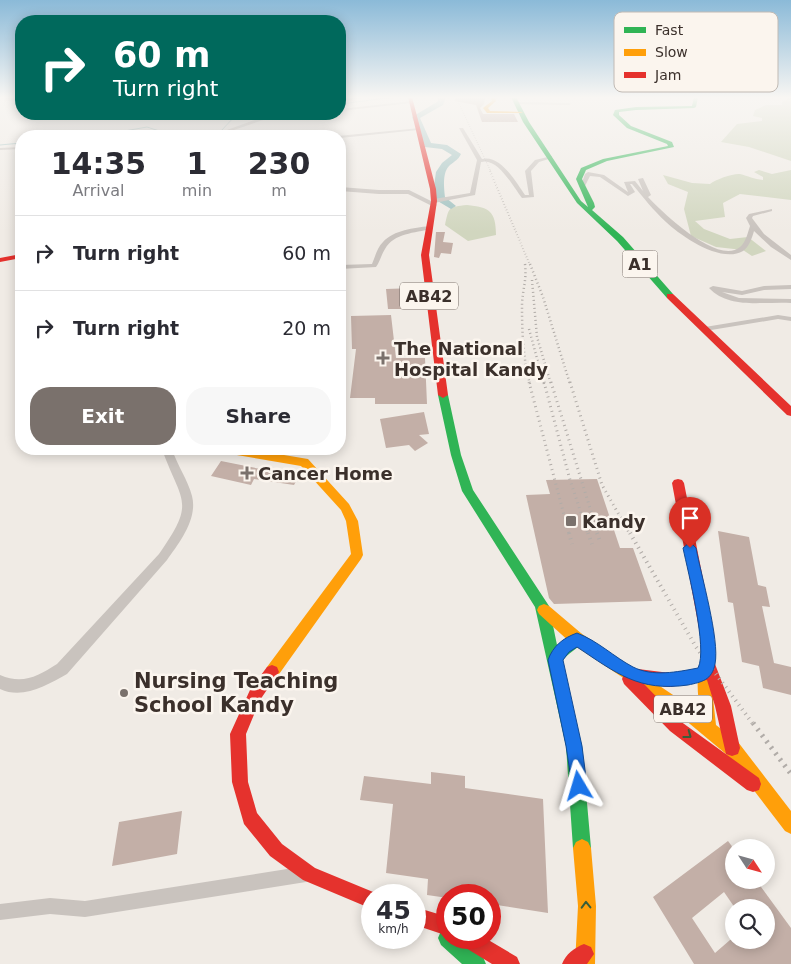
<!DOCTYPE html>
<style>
body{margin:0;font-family:"DejaVu Sans",sans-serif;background:#f7f7f7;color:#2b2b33;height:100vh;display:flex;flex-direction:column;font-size:19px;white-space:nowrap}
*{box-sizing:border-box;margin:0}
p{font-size:16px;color:#7c7c81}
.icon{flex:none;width:28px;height:28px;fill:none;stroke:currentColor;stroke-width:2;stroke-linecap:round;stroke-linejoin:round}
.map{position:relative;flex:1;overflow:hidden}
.sheet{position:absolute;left:15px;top:130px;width:331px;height:325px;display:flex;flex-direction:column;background:#fff;border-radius:20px;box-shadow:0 2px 12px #0003}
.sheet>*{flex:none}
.banner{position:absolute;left:15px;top:15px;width:331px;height:105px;border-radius:20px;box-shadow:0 2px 12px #0003;background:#00695c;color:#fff;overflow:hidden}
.needle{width:32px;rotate:126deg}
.tools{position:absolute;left:725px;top:839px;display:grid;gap:10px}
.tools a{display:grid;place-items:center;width:50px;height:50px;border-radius:50%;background:#fff;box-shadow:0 2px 12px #0003;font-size:25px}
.speed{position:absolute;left:361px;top:884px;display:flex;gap:10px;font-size:25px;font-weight:700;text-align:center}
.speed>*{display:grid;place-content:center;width:65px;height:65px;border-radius:50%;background:#fff;box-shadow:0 2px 12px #0003;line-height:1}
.speed small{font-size:12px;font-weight:400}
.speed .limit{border:8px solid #d22;background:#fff;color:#111}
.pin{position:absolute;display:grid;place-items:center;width:42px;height:42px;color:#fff;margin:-51px -21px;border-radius:50% 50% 50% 0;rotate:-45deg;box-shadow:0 0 5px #0007}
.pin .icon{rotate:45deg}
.me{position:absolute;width:55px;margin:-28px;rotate:353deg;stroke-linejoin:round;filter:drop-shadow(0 0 4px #0008)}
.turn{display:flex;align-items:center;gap:18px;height:105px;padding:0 15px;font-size:22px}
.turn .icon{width:65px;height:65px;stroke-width:2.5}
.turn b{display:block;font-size:35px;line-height:42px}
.eta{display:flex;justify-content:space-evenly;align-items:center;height:85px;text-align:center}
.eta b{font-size:30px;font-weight:700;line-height:35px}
.cta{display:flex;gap:10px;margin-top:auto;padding:10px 15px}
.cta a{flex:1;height:58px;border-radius:20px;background:#7a716c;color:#fff;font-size:20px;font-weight:700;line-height:58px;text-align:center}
.cta a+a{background:#f7f7f7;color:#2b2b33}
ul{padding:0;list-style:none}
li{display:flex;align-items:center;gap:15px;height:75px;padding:0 15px;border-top:1px solid #e1e1e2}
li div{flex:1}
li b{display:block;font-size:19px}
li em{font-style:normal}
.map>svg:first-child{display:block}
</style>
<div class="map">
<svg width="791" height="964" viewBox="0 0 791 964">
<rect width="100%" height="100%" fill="#f0ebe5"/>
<path fill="#d1d6bf" d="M789 98H791V161L749 147 721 142 737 124 762 121V118L753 116 755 110 766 105H782V102Z
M759 170 772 174 791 170V200L740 194 723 203 725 217 695 221 704 229 730 239 748 237 766 251 752 256 743 250 716 247 691 236 684 209 688 192 668 184 663 175 692 183 710 184C716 179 734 173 740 174 748 176 754 179 763 180V177L754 172Z
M467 205C489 207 496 211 496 235L468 241 445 225C449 207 448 207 467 205Z"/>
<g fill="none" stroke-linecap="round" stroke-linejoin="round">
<path stroke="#a1c2c1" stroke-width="1" d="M340 104 395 97
M194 114 195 118 235 116
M271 114H273
M96 136 147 127 175 136
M195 136 220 132 237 114
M0 145 21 143"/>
<path fill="#a1c2c1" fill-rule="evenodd" d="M439 97H446L443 105 420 118 431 143 447 145 461 154C458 160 455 161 450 165 442 172 444 187 445 197L456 206 451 209 436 200 434 186 436 172 442 163 452 155 442 149 425 147 412 117 437 102Z"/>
</g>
<path fill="#c3afa7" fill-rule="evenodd" d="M455 97 485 98 484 104 480 108 483 114H514L518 122H482L476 105 455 101Z
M436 232H445L443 242 453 243 451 254 441 253 439 258 434 257Z
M414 288 417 309H388L386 289Z
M391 315 396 358H425L427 404H375V398H350L356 349H352L351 316Z
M424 412 429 434 419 435 428 443 415 451 409 445 386 448 380 419Z
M221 461 285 474 299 476 294 485 254 479 251 485 211 476Z
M597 479 620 548H633L652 601 554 604 549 598 526 495 550 494 546 480Z
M718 531 749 537 758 585 766 587 770 607 762 606 774 663 791 667V695L763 688 759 666 742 662 733 603 728 602Z
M431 772 465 776V788L543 799 548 913 490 904V895H448V898L427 895 428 879 386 873 393 804 360 800 364 776 431 784Z
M182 811 177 854 112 866 119 822Z
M728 841 734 849V880H756L791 928V964H694L653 897ZM724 892 735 908H766V940H730L715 953 692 918Z"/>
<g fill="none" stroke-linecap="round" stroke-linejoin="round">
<path fill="#c9c3be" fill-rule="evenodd" d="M3 97 21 100V102L4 98Z
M353 97H364L340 102V100Z
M413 101 411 103 340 111V109Z
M517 102 569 103 571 104 569 105 515 104Z
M292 114H308L269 118 228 132 224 131 266 116Z
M420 128 418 130 340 138V136H338Z
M459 128H463L482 159C500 154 516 182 525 195H529L525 171 535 160 552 156V158L539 162 531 171 534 197 522 198C513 187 498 157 481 162L475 195 434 203 437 205 434 207 408 194H379L340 191V187L379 190H409L431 201 434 199 470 193 477 160Z
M21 147V149L0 150V148Z
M588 172 604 175 628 192 624 182 635 181 643 191 638 179 643 178 651 195 648 197C662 212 718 266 740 247 746 242 748 232 750 226L746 218 749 214 772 209V211L753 216 752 218 764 234 791 255V260L771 247 754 231C752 238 749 247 743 251 721 264 681 236 666 222 653 210 643 197 632 184H630L635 192 628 196 600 177 590 176 584 188H580L585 174Z
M429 226 431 227V229C415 233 394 233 385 249 381 255 380 262 376 267L340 269V265L372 264C375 257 377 248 383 242 394 230 414 228 429 226Z
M791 285V289L764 290 742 295 722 292 739 298 791 299V303C764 301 730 310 709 288L713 286 742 291 764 286Z
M778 315 791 317V321L778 319 705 331 701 329 705 327Z
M162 449H172C177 465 188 480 192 496 198 519 179 543 167 560L67 674C47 685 23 700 0 689V675C23 685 38 676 57 664L159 554C197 500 181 503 162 449Z
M306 866 312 868 314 874 312 880 306 882 85 917 50 914 0 920V904L50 898 85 901Z"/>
<path fill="#30b455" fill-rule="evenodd" d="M511 97H516L529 122 581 201 588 207 576 179 581 168 603 159 668 146 667 144 627 128 613 115 615 110 636 107 692 106 694 97H698L696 107 694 108 636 110 619 112V115L631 126 672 142 674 147 607 161 586 170 582 179 594 203 595 207 592 210 623 237 673 294V298H667L617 241 577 203 523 122Z
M443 392 448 395 461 455 473 490 549 606 557 645 577 632 582 634 584 639C579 650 567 652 561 663L582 746 591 848 588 854 582 857 576 854 573 848 566 746 535 607 462 491 451 455 438 395Z
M448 929V938H461L483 957 486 964H462L441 945 438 938 441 931Z"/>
<path fill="#ff9f0a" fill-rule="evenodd" d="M491 97H495L496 101 488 108 490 111 523 112 521 113H487L483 108 492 101Z
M220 449H248L308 459 349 504 358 521 363 555 361 559 277 677 272 679 267 677 265 672 267 667 351 554 346 521 341 510 301 466 225 453 221 452Z
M544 604 549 606 582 634 700 713C698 694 695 678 702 660L707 658 712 660 714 665 712 689 716 725 738 742 791 811V834L785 831 726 754 678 714 572 644 539 614 537 610 539 606Z
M582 839 588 842 591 848 596 906 595 964H575L578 906 573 848 576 842Z"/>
<path fill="#e5322d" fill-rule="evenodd" d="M408 97H412L436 189 437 201 429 255 448 395 443 398 438 395 421 255 431 201 430 189Z
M21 254V258L0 262V258Z
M667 294H673L791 406V416L787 415 667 298Z
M678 479 682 480 684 483 714 634 715 664 731 706 740 748 738 754 732 756 726 754 715 706 707 680 670 687 644 684 680 721 759 778 761 784 759 790 753 792 747 790 670 731 624 684 622 679 624 674 629 672 632 673 638 669 670 673 702 668 700 634 672 483 674 480Z
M272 665 277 667 279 672 260 700 246 734 248 782 257 813 282 844 315 868 378 894 379 895H372V909L303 880 270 856 244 824 232 782 230 734 250 690 267 667Z
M415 907 448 917V936L415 925Z
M458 938H485L517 957 520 964H492L461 945Z
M584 944 591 947 594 954 587 964H562C566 954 574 948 584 944Z"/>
<path stroke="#b1aca8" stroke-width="1" stroke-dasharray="0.5 2" stroke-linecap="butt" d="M456 97 491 172"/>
<path stroke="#b1aca8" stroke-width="2" stroke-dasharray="0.5 2.5" stroke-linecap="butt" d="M490 171 530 265"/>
<path stroke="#b1aca8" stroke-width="2.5" stroke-dasharray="1 3" stroke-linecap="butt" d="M525 264C527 281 522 291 522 306 522 332 523 359 530 384
M530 264 543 297 570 384
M532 280 537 337 551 384
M529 329 544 384"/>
<path stroke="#b1aca8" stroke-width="3" stroke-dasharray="1 4" stroke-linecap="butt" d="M529 382 569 534
M544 382 570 480 588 534
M551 382 598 534
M570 382 602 485 630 534"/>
<path stroke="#b1aca8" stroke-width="4" stroke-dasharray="1 4.5" stroke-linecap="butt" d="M569 533 572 544
M588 533 592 544
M597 533 600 541
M630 533 696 647 753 724"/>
<path stroke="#b1aca8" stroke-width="5" stroke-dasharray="2 5.5" stroke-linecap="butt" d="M753 723 791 774"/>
</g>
<defs><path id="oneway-chevron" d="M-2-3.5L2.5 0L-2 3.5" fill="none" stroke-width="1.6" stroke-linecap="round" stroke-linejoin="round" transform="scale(1.25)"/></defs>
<g stroke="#375e3a">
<use href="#oneway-chevron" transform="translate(688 735) rotate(37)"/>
<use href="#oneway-chevron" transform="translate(586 905) rotate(-91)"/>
</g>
<linearGradient id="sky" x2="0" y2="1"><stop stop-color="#8bbad8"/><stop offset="0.42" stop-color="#f8f6f3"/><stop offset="1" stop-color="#f8f6f3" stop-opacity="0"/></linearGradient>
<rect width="791" height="232" fill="url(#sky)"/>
<path fill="#1a73e8" stroke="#114b97" d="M690 542 696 548C701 575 720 640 715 664 712 680 702 682 688 685 639 692 616 673 577 647L569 652 563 660 582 746 587 786 584 792 579 795 573 792 566 746 548 660C553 646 563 638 577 633 598 641 614 657 633 667 653 677 677 672 698 668 708 649 688 572 683 548Z"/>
<g fill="#7a716c" stroke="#fbf5ee" stroke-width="2">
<path d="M380.5 350.5h5v5h5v5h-5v5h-5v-5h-5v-5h5z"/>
<path d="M244.5 465.5h5v5h5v5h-5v5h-5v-5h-5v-5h5z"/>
<rect x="565" y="515" width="12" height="12" rx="2.5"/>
<circle cx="124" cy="693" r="5"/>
</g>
<g text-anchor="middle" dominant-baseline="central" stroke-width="5" stroke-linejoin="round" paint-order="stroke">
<g fill="#fbf5ee" stroke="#756b66" stroke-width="1">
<rect x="622.5" y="250.5" width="35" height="27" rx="4"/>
<rect x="400" y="282.5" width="58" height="27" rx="4"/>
<rect x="654" y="695.5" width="58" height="27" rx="4"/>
</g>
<g font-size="16" font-weight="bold" fill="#3b302b">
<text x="640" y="264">A1</text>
<text x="429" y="296">AB42</text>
<text x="683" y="709">AB42</text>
</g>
<g font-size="18" font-weight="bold" fill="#3b302b" stroke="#fbf5ee" text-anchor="start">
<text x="394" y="348">The National<tspan x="394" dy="21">Hospital Kandy</tspan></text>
<text x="258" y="473">Cancer Home</text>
<text x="582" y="521">Kandy</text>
</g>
<g font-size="21" font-weight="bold" fill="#3b302b" stroke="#fbf5ee" text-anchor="start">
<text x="134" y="681">Nursing Teaching<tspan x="134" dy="24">School Kandy</tspan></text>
</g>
</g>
<rect x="614" y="12" width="164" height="80" rx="8" fill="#fbf5ee" stroke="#c1bab4" stroke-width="1"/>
<rect x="624" y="27" width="22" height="6" fill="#30b455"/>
<rect x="624" y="49" width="22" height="7" fill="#ff9f0a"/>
<rect x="624" y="72" width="22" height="6" fill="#e5322d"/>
<g font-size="14" fill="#3b302b">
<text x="655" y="35">Fast</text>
<text x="655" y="57">Slow</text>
<text x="655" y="80">Jam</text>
</g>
</svg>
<div class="tools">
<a><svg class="needle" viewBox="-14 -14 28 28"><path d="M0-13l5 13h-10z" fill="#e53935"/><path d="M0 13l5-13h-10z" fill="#7c7c81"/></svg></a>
<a><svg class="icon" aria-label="search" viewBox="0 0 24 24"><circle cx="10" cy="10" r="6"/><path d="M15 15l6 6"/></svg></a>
</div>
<div class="speed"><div>45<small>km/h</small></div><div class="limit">50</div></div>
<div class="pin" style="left:690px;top:548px;background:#d93025"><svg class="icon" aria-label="arrive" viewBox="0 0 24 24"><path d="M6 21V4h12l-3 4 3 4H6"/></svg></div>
<svg class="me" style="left:579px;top:786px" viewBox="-20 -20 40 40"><path d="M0-17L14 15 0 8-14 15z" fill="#1a73e8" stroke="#fff" stroke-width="4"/></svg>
<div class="banner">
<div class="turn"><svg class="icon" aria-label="right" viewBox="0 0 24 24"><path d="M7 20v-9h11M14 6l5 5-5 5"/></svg><div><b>60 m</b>Turn right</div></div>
</div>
<section class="sheet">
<div class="eta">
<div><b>14:35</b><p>Arrival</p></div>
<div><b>1</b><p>min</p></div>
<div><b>230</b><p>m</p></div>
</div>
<ul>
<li><svg class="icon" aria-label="right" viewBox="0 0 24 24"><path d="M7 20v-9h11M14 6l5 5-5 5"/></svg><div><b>Turn right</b></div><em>60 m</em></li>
<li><svg class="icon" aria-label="right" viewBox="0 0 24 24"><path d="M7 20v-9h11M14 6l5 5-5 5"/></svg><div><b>Turn right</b></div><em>20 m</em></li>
</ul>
<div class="cta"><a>Exit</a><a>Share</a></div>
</section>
</div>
